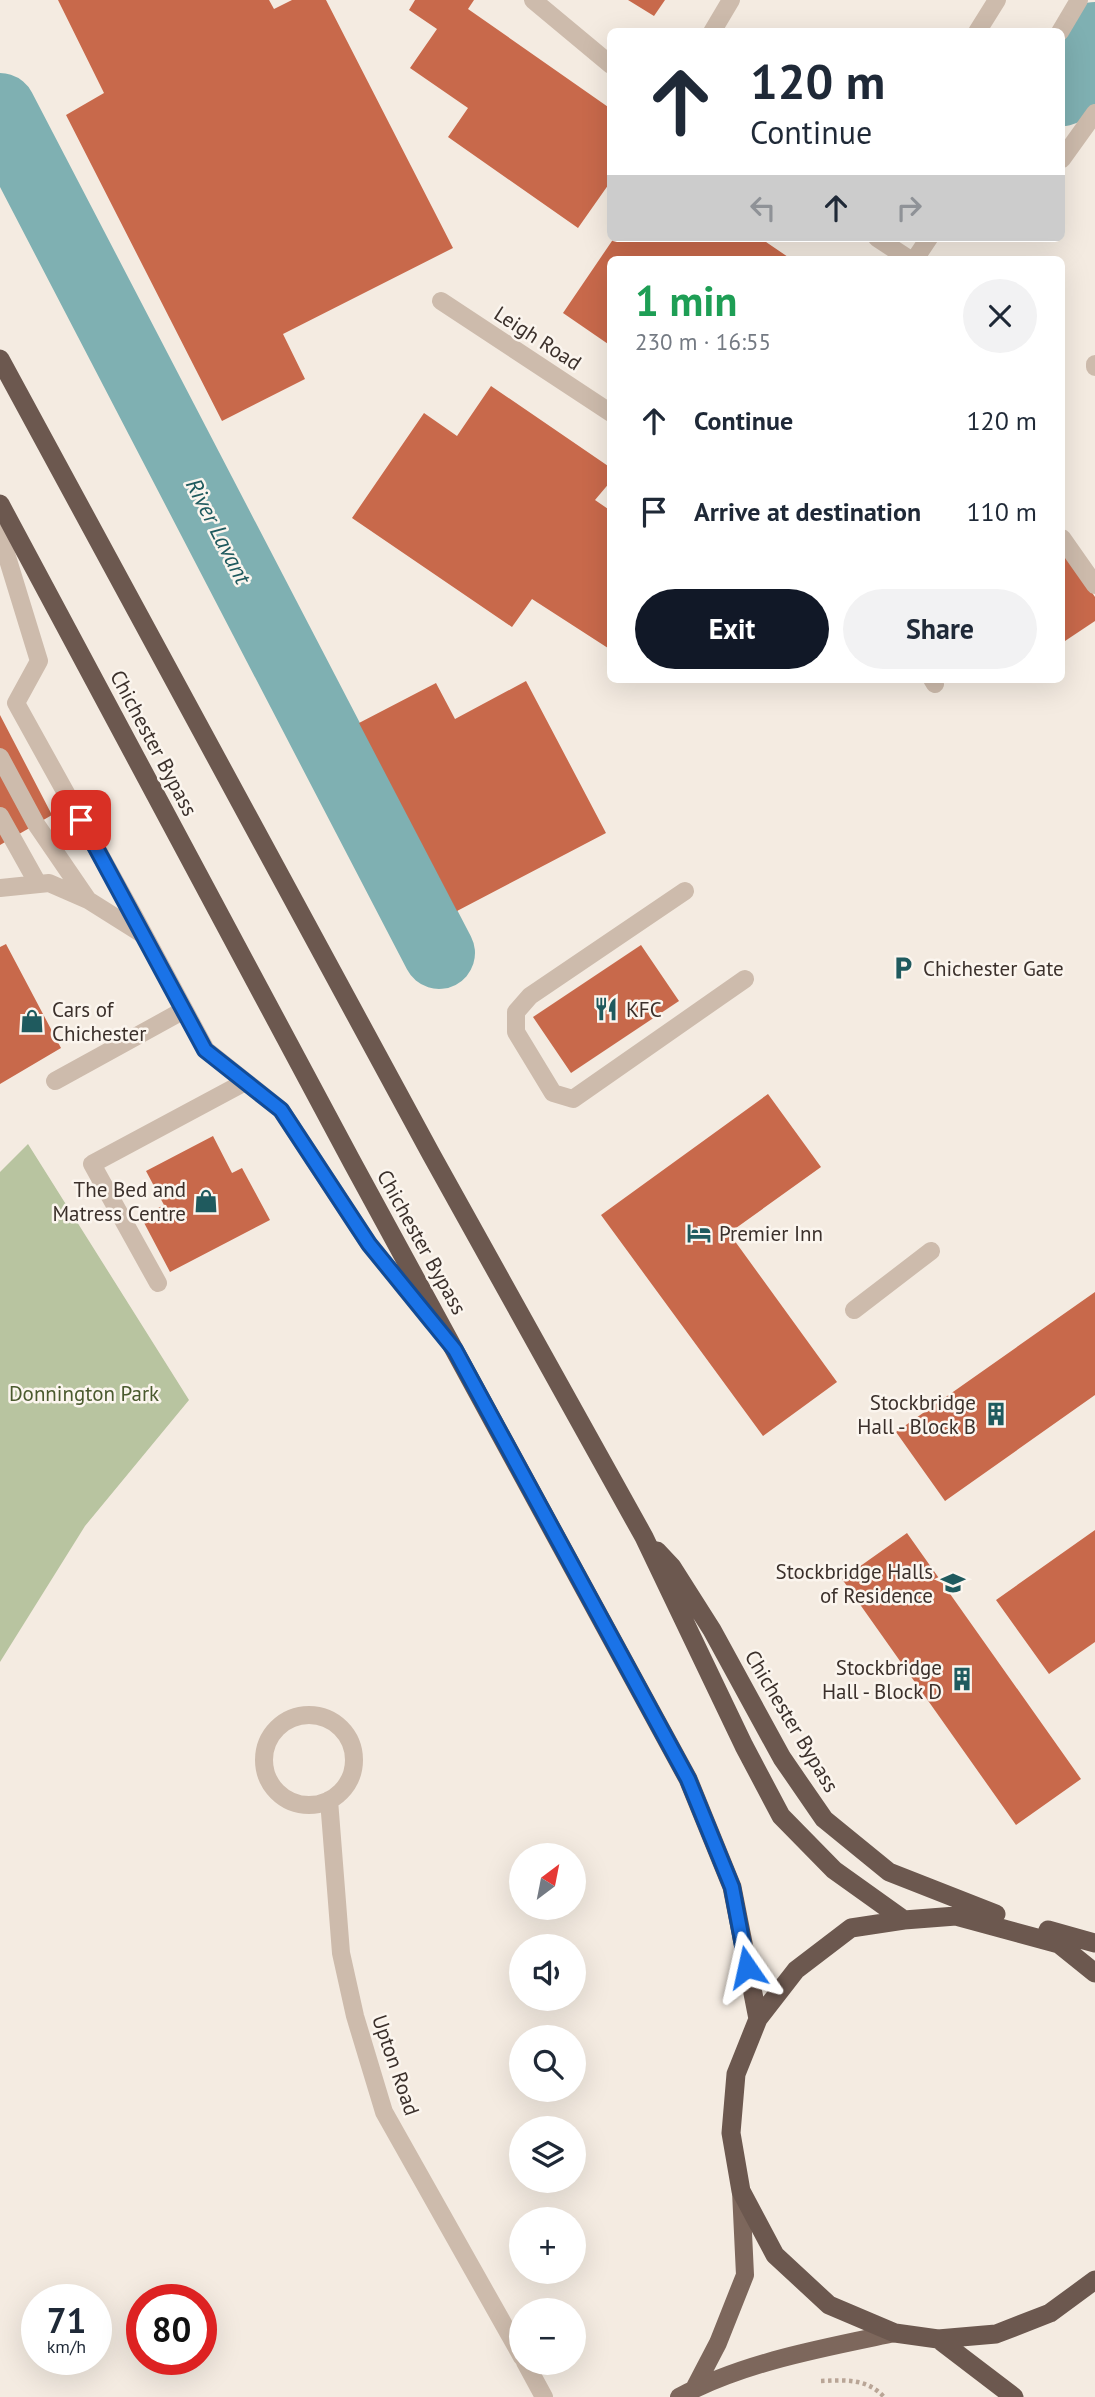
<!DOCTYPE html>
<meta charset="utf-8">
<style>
body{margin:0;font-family:"PT Sans",sans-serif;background:#f2f2f3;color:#1f2937;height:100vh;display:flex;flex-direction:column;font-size:26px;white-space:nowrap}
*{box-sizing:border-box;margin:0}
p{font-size:23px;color:#747a83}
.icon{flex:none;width:38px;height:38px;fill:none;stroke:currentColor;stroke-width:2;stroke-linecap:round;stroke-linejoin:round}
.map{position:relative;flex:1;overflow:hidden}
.details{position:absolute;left:607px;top:256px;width:458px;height:427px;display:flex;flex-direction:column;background:#fff;border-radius:10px;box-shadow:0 7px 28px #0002}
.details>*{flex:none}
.banner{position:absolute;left:607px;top:28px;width:458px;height:214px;border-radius:10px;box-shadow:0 7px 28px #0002;background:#fff;color:#1f2937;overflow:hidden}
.needle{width:46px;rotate:32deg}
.fabs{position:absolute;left:509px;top:1843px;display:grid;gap:14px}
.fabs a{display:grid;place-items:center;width:77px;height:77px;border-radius:50%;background:#fff;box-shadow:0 7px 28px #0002;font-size:35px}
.speed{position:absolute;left:21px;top:2284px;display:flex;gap:14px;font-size:35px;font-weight:700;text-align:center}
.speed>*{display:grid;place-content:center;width:91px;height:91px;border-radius:50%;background:#fff;box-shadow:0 7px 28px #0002;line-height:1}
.speed small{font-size:18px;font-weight:400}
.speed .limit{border:10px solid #d22;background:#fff;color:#111}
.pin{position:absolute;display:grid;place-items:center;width:60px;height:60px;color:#fff;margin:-30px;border-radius:14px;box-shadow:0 4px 10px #0006}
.me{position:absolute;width:77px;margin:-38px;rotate:349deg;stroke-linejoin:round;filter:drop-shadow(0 0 5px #0008)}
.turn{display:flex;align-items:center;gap:24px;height:147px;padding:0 28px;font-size:32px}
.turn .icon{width:91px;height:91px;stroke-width:2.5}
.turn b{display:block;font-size:49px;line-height:60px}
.lanes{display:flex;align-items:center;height:66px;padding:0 28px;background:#0003;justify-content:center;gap:35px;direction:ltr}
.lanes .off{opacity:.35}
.round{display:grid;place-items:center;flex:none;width:74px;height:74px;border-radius:37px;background:#f2f2f3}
.head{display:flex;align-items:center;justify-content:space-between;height:119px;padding:0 28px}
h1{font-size:42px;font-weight:800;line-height:52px;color:#1e9e55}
.cta{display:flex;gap:14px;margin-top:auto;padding:14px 28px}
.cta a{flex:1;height:80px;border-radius:42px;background:#111827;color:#fff;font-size:28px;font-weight:800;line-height:80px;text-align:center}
.cta a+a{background:#f2f2f3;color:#1f2937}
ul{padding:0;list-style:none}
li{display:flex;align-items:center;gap:21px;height:91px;padding:0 28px}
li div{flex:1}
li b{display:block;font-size:26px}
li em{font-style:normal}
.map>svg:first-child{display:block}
</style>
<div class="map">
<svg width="1095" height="2397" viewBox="0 0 1095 2397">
<rect width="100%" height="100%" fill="#f4ebe1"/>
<path fill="#b8c4a0" d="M28 1144 189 1400 85 1526 0 1662V1172Z"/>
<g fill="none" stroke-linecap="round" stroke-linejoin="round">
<path stroke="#7fb0b2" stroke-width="72" d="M1062 90 1095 38
M0 109 439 953"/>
</g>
<path fill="#c8694b" d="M58 0H269L274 9 292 0H326L453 248 283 334 305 379 222 421 66 115 104 93Z
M415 0H474L468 9 611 109V181L578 228 448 137 468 108 410 68 437 29 409 10Z
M628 0H665L654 16Z
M614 238H760L791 259H611V346L563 313Z
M491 386 611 468V481L595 500 611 511V650L532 599 512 627 352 518 424 413 457 436Z
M1062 549 1095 597V621L1062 643Z
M526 681 606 833 457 911 359 723 436 683 455 719Z
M0 715 52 815 0 845Z
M6 944 61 1048 0 1084V947Z
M641 945 679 1001 571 1073 533 1017Z
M768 1094 821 1167 729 1233 837 1382 763 1436 601 1215Z
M213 1136 232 1173 242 1168 270 1220 170 1272 141 1217 164 1205 146 1171Z
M1095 1292V1395L945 1501 896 1432Z
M1095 1530V1642L1049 1674 996 1600Z
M907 1533 1081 1779 1016 1825 842 1579Z"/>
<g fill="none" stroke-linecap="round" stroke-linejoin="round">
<path stroke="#b9a596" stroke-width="4.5" stroke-dasharray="3.5 3.5" stroke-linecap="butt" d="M821 2381C844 2380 867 2378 884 2397"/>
<path stroke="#cdbbac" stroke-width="18" d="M533 0 611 65
M712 32 731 0
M977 32 997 0
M1060 32 1079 0
M1062 159 1095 113
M877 238 909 259
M915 259 929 238
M441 301 611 413
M1095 364V367
M0 534 39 661 16 703 133 914 206 1050 281 1110 369 1244 433 1323
M1062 538 1095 585
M932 679 935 684
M0 757 36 824 88 900 142 934
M0 816 38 884
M0 888 49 883 88 900
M685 891 530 996 516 1012V1032L553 1093 573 1099 745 979
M55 1081 184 1010
M158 1283 92 1164 245 1082
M854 1310 931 1251"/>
<path stroke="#cdbbac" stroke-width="18" d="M264 1760a45 45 0 1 1 90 0a45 45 0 1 1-90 0Z
M329 1800 341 1953 355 2016 384 2112 522 2357
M525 2362 544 2397"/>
<path stroke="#7d675c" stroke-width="18" d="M694 2389 718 2343 745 2275 741 2191
M679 2397C744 2362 823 2348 895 2333"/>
<path stroke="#6c584f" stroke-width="19" d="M0 359 431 1154 644 1537 744 1746 781 1816 834 1870 904 1920
M0 504 352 1162 688 1779 732 1887 758 2019
M657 1551 672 1567 712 1630 782 1758 824 1819 889 1872 996 1914
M1048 1930 1095 1943
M1095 1973 1059 1944 956 1916 904 1920 851 1928 796 1970 758 2019 736 2074 731 2133 741 2191 775 2255 829 2305 895 2333 938 2339 996 2334 1050 2313 1095 2280
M938 2339 1014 2397"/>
</g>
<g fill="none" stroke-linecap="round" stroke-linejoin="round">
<g stroke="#114b97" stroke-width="18">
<path id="route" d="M81 820 205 1050 281 1110 369 1244 455 1350 688 1779 732 1887 747 1967"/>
</g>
<use href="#route" stroke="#1a73e8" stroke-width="12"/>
</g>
<defs>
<g id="parking-bare" transform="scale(1.89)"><path d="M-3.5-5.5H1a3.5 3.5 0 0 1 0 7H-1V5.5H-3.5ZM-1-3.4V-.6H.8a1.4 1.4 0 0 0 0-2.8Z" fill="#1f5a5e" stroke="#fbf5ee" stroke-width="2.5" paint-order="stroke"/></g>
<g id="restaurant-bare" transform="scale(1.89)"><path d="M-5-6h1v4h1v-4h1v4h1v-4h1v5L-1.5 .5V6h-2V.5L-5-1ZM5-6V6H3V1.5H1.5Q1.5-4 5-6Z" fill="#1f5a5e" stroke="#fbf5ee" stroke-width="2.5" paint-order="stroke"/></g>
<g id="shop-bare" transform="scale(1.89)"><path d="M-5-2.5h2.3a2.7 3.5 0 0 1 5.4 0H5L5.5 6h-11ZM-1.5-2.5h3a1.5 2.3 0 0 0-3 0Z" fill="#1f5a5e" stroke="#fbf5ee" stroke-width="2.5" paint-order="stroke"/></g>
<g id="hotel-bare" transform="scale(1.89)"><path d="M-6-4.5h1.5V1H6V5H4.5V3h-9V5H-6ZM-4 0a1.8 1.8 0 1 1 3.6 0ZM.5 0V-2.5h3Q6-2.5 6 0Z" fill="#1f5a5e" stroke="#fbf5ee" stroke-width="2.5" paint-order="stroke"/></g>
<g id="building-bare" transform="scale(1.89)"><path d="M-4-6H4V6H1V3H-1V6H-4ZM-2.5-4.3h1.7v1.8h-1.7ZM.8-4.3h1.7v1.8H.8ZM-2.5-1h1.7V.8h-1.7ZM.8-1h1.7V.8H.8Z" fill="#1f5a5e" stroke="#fbf5ee" stroke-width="2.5" paint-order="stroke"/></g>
<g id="university-bare" transform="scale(1.89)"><path d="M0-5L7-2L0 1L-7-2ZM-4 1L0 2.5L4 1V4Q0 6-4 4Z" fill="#1f5a5e" stroke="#fbf5ee" stroke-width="2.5" paint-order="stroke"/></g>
</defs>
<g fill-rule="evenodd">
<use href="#parking-bare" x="903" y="968"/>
<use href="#restaurant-bare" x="606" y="1009"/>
<use href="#shop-bare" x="32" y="1021"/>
<use href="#shop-bare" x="206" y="1201"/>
<use href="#hotel-bare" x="699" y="1233"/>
<use href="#building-bare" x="996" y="1414"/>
<use href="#university-bare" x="953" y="1583"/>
<use href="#building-bare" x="962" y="1679"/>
</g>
<g text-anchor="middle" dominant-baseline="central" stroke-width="5" stroke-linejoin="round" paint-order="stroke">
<g font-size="21" fill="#3b302b" stroke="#fbf5ee">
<text transform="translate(538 338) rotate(33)">Leigh Road</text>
<text transform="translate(154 743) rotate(62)">Chichester Bypass</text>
<text transform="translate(422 1242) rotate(61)">Chichester Bypass</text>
<text transform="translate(792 1721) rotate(59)">Chichester Bypass</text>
<text transform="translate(396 2065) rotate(71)">Upton Road</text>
</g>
<g font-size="21" fill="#3b302b" stroke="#fbf5ee" text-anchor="start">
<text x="923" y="968">Chichester Gate</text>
<text x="52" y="1009">Cars of<tspan x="52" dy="24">Chichester</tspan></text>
<text x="626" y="1009">KFC</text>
<text x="186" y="1189" text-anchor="end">The Bed and<tspan x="186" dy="24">Matress Centre</tspan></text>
<text x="719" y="1233">Premier Inn</text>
<text x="976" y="1402" text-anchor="end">Stockbridge<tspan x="976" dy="24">Hall - Block B</tspan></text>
<text x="933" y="1571" text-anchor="end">Stockbridge Halls<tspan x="933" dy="24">of Residence</tspan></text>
<text x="942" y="1667" text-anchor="end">Stockbridge<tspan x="942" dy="24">Hall - Block D</tspan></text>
</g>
<g font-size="21" fill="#4a5a2e" stroke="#fbf5ee">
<text x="84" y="1393">Donnington Park</text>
</g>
<g font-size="23" font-style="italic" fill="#1f5a5e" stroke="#fbf5ee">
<text transform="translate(219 531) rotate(63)">River Lavant</text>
</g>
</g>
</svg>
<div class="fabs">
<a><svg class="needle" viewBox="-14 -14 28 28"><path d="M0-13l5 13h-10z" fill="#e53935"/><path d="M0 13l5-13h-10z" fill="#747a83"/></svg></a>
<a><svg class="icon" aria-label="sound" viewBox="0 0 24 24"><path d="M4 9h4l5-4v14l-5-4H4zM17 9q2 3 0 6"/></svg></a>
<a><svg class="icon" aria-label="search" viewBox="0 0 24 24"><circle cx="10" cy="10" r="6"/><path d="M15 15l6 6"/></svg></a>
<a><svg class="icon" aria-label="layers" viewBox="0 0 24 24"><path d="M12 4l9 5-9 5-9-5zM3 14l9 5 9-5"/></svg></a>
<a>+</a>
<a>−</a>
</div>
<div class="speed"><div>71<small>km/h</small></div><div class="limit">80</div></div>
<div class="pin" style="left:81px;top:820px;background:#d93025"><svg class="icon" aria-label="arrive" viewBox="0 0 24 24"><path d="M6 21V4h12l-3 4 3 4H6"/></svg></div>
<svg class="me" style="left:747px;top:1967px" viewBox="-20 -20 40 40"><path d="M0-17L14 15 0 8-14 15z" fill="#1a73e8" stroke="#fff" stroke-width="4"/></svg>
<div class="banner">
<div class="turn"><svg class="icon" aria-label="ahead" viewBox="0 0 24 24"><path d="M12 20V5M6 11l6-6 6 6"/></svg><div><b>120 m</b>Continue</div></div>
<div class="lanes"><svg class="icon off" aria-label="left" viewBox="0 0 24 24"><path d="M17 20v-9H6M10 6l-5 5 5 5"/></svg><svg class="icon" aria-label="ahead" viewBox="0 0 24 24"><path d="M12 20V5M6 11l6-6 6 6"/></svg><svg class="icon off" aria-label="right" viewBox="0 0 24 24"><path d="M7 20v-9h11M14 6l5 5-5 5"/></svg></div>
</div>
<section class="details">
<div class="head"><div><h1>1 min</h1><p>230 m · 16:55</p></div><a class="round"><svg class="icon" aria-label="close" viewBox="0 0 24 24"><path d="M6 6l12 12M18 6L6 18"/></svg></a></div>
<ul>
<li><svg class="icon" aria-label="ahead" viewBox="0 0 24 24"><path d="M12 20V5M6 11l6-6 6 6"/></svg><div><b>Continue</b></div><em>120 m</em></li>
<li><svg class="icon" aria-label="arrive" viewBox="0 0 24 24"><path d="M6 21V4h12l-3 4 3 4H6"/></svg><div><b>Arrive at destination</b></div><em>110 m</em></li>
</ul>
<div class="cta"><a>Exit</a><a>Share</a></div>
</section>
</div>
